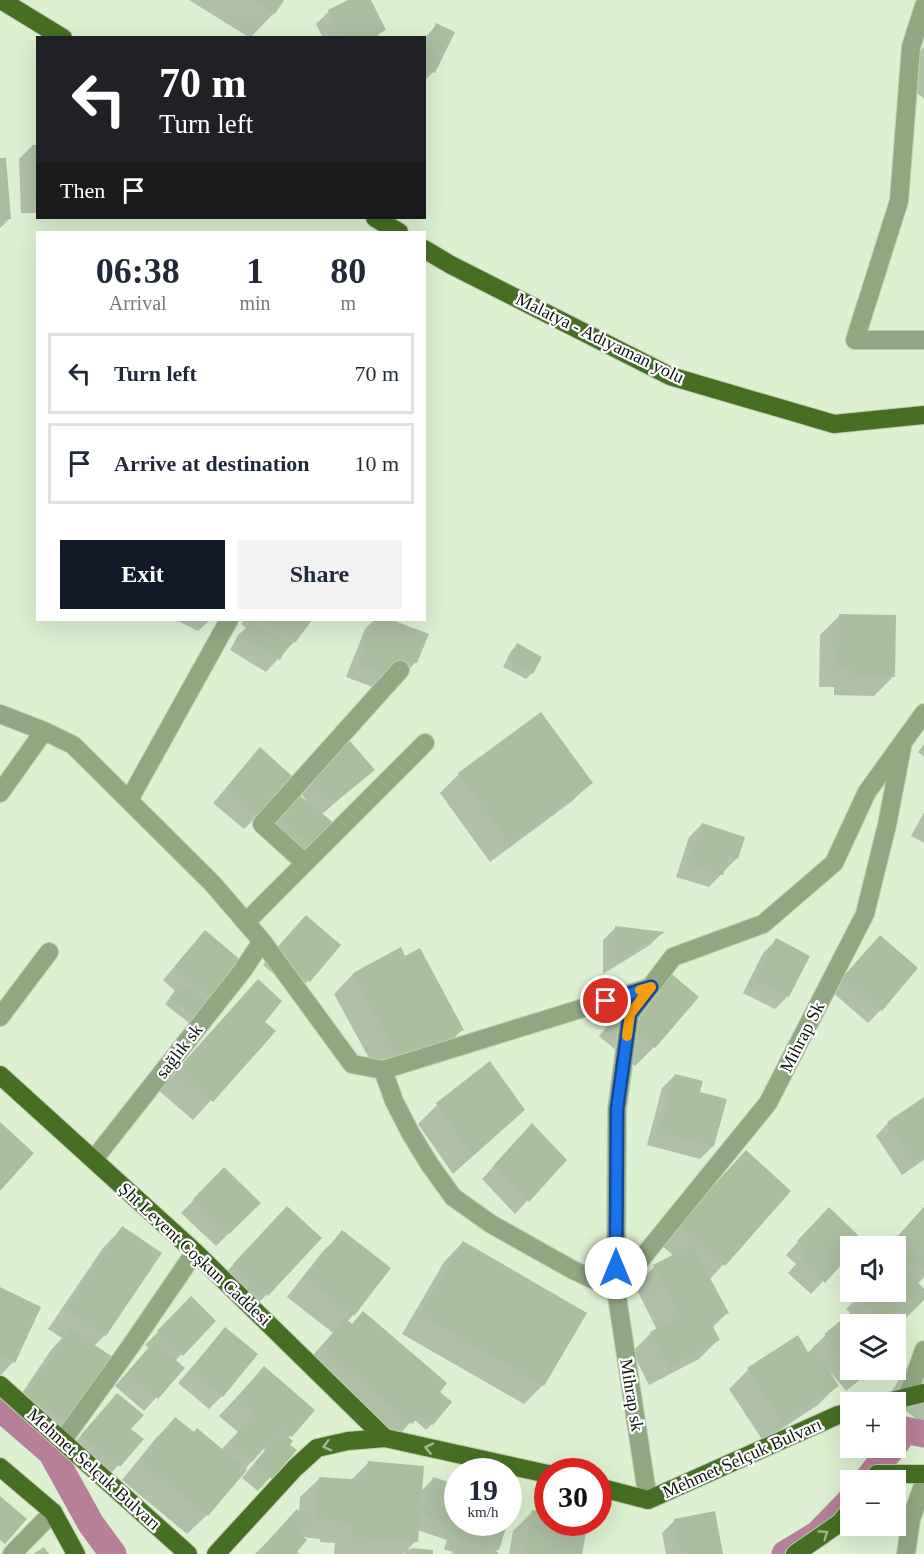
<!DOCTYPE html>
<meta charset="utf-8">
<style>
body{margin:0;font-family:Georgia,serif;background:#f2f2f3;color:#1f2937;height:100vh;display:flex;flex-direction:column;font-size:22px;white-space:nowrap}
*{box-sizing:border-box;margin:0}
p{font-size:20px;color:#747a83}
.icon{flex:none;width:33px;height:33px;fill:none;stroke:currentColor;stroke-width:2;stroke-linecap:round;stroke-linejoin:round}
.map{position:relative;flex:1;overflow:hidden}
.details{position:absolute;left:36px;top:231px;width:390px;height:390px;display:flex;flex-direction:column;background:#fff;border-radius:0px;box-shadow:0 6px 24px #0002}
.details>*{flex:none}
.banner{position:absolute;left:36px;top:36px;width:390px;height:183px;border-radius:0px;box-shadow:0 6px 24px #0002;background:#202124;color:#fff;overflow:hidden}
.controls{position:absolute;left:840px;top:1236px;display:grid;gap:12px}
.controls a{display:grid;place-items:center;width:66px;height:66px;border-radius:0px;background:#fff;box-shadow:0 6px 24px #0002;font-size:30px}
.speed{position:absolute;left:444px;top:1458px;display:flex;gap:12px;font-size:30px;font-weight:700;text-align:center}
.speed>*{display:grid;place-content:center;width:78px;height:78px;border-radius:50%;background:#fff;box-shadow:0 6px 24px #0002;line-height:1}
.speed small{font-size:15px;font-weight:400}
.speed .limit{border:9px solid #d22;background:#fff;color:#111}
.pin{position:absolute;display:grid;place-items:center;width:51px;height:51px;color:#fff;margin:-26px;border:3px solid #fff;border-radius:50%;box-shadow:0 2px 6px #0007}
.me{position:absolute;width:66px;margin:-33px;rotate:0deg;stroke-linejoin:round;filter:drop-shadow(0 0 4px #0008)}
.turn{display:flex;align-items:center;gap:21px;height:126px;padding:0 24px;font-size:27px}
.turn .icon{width:78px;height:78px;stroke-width:2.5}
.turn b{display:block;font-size:42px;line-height:51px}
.then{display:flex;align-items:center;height:57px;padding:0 24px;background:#0003;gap:12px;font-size:22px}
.eta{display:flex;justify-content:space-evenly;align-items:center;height:102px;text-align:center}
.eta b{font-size:36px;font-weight:700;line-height:42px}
.action{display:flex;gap:12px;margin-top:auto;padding:12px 24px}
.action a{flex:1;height:69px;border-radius:0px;background:#111827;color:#fff;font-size:24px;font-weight:700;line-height:69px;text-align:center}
.action a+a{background:#f2f2f3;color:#1f2937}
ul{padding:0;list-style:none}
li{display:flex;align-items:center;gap:18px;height:81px;margin:0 12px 9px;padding:0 12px;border:3px solid #e0e1e3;border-radius:0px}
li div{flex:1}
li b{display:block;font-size:22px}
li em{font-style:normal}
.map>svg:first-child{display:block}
</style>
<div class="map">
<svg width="924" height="1554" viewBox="0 0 924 1554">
<rect width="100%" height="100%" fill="#ddf0d1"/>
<path fill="#0003" d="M189 0H283L274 13 250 38Z
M351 0H370L384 29 376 38H323L316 24 329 11Z
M437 25 453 33 433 72 424 81V38Z
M924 46V99L916 92 911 63Z
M32 146H38V213H21L19 159Z
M0 160 10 218 0 228Z
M839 616 894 676 874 696 834 695V687H819L820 635Z
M176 620H210L198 631Z
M244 620H311L294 642 266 672 230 650 238 635 246 628 241 624Z
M374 620H388L427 634 416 662 403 675 378 689 346 677 365 629Z
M517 645 532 673 526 679 503 667 511 651Z
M924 744V757L918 752Z
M260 749 257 816 244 829 213 803Z
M373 770 321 815 333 824 301 860 265 831 285 808 308 802 297 789 310 776Z
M459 774 591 783 571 802 490 862 440 793Z
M924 812V843L911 836Z
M702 824 743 838 736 859 709 887 676 877 689 837Z
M616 927 662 933 650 945 603 974V940Z
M293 930 308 981 296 993 263 965Z
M776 940 788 996 775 1009 743 993 763 953Z
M193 945 241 962 189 1023 165 1004 175 991 163 980Z
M400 950 462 1030 443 1049 382 1082 334 994 353 974Z
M867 950 881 1010 868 1023 831 991Z
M258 981 263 1022 274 1031 193 1120 158 1090Z
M642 986 654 1047 635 1066 599 1036Z
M489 1063 523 1110 453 1174 418 1124 437 1105Z
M675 1075 699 1093 713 1146 700 1159 647 1145 662 1088Z
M924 1098V1160L902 1175 876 1136 888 1123Z
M519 1138 565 1160 515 1214 482 1179Z
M224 1169 259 1203 216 1246 181 1213Z
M727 1171 763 1221 709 1280 727 1313 712 1328 718 1340 699 1359 649 1385 632 1352 651 1333 657 1330 635 1286 654 1267 674 1256 661 1245Z
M924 1207V1277L917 1284 924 1291V1298L896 1326V1324H850V1370H872L846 1391 831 1373 829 1374 837 1386 818 1405 763 1441 729 1389 748 1370 808 1354 813 1350 812 1348 825 1336 852 1314 846 1309 864 1292H896V1246H889Z
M287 1208 320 1239 248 1314 215 1284Z
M816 1222 862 1241 857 1246H850V1253L811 1294 788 1273 796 1264 786 1255Z
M122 1228 105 1335 94 1346 114 1359 52 1443 8 1414 51 1350 62 1338 48 1329 103 1248Z
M343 1232 353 1315 347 1322 438 1392 432 1424 426 1430 414 1419 392 1442 303 1366 333 1333 287 1297 323 1251Z
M463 1242 543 1385 524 1404 402 1334 444 1262Z
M0 1289 13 1362 0 1376Z
M191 1298 214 1321 175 1361 183 1368 144 1411 115 1386 149 1348 145 1345Z
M225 1329 222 1396 209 1409 178 1383Z
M924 1348V1424L887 1398 915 1356Z
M264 1368 313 1410 288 1438V1445L294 1450 258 1491 242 1478 265 1450 263 1448 207 1515 187 1534 122 1480 156 1438 175 1419 194 1434 221 1450 238 1432 219 1416Z
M117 1395 129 1429 141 1439 106 1479 69 1449Z
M368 1463 420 1492 433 1479 458 1522 498 1549 494 1553 496 1554H450L453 1552 444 1549 447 1540 417 1530 416 1541 408 1549 431 1551V1554H405V1552L404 1554H334L335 1543 320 1542V1539L302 1537 295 1552 298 1554H255L297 1512 299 1513 300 1497 320 1478 351 1480Z
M533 1511 548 1522 581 1554H509L513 1531Z
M675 1520 721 1554H666L662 1533Z"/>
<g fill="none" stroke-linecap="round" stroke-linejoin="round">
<path stroke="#b77f98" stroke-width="27" d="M0 1408 51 1452 91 1524 113 1554
M896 1443 905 1430 924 1434
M867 1480 892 1448
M785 1554 818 1534 850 1501"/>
</g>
<path fill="#acbea0" d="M253 0H284L275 14Z
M348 0H371L386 30 371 38H342L328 10Z
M436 23 455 32 435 73 424 69V47Z
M32 145H38V201H33Z
M0 158H6L11 219 0 220Z
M839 614 896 615 895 677H853V668H838Z
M264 620H312L295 643Z
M375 620H392L429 634 417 663 400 656 392 676 358 664Z
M251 621 290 643 280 660 241 637Z
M517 643 542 657 533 674 508 661Z
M541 712 593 783 510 844 458 773Z
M350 741 375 770 333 804 309 775Z
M260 747 294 778 258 818 225 789Z
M297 793 335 824 315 848 277 817Z
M702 823 745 837 738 859 729 856 723 875 688 864Z
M306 915 341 945 310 982 274 951Z
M615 926 665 932 615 963Z
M205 930 243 962 212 998 175 966Z
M880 935 918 968 882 1011 843 977Z
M776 938 810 956 789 997 755 980Z
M401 947 405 956 420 948 464 1030 402 1064 353 973Z
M661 965 699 997 655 1048 617 1016Z
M258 979 282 1001 265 1022 276 1031 213 1102 177 1070Z
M181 983 208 1003 197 1018 170 997Z
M490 1061 525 1110 473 1156 436 1103Z
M675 1074 703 1081 700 1092 727 1099 714 1146 659 1132Z
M924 1097V1157L916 1163 887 1122Z
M0 1122 34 1153 0 1191Z
M532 1123 567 1160 529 1202 494 1165Z
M746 1150 791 1191 725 1266 679 1224Z
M224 1167 261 1203 229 1234 193 1199Z
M287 1206 322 1238 268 1296 233 1264Z
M829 1207 864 1241 859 1246H850V1255L825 1283 800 1259 807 1251 797 1241Z
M924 1207V1265L918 1272 896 1252V1246H889Z
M122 1226 162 1253 106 1336 67 1309Z
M342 1230 391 1268 354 1316 305 1277Z
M463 1241 587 1313 544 1386 420 1314Z
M692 1245 729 1313 711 1323 720 1340 669 1367 650 1332 680 1316 653 1265Z
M896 1259 924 1289V1300L896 1328V1324H887L858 1295 862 1292H896Z
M0 1287 41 1307 15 1363 0 1356Z
M191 1296 216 1321 183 1356 157 1331Z
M855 1309 867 1324H850V1368L824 1334Z
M363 1311 447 1383 440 1392 452 1402 433 1425 421 1414 412 1424 322 1346 345 1318 352 1324Z
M225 1327 258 1354 223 1397 190 1370Z
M70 1329 116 1359 72 1425 26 1394Z
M798 1335 808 1352 814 1348 839 1386 783 1423 747 1368Z
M154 1341 185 1368 158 1399 127 1373Z
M264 1366 315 1410 292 1437 282 1428 252 1462 229 1442 256 1412 238 1396Z
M852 1370H871L859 1379Z
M117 1393 144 1415 131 1429 144 1439 120 1467 81 1435Z
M175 1417 194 1432 197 1428 247 1470 208 1516 140 1460Z
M282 1431 293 1441 290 1445 297 1450 272 1479 254 1464Z
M368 1461 424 1466 418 1542 352 1537 353 1525 339 1523V1520L316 1518 319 1477 366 1480Z
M433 1477 458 1485V1522H508L499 1550 456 1536 459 1527 421 1514Z
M0 1496 27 1519 5 1544 0 1540Z
M297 1509 308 1520 297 1531 307 1540 297 1552 300 1554H257L275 1533 291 1546 276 1532Z
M532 1510 548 1512V1522H588L582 1554H524Z
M715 1511 723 1554H681L674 1519Z
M456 1546 498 1552V1554H455Z
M44 1547 49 1554H33Z
M411 1548 433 1550V1554H410Z"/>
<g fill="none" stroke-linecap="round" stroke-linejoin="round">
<g stroke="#bccdb1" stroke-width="20">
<path id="minor" d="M924 6 911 47 899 201 855 340H924
M0 714 44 731 73 745 212 883 262 941 352 1064 383 1070 394 1101 411 1134 430 1165 453 1197 491 1224 573 1270 616 1290
M0 793 44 731
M129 800 229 620
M305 863 425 743
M246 922 305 863 262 824 400 670
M0 1017 49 952
M383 1070 651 987
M94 1159 243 970 262 941
M616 1290 768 1103 865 914 887 825 902 747
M907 1397 924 1350
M63 1440 130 1347 195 1252
M648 1500 616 1290 617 1109 630 1014 673 957 763 924 834 863 867 792 924 713
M12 1554 53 1512
M906 1554 911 1519 924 1483"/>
</g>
<g stroke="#bccdb1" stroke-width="20">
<path id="major" d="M1 0 63 38
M375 218 399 232
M424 249 451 265 670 376 834 424 924 415
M0 1075 195 1252 385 1438
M0 1385 188 1554
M887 1402 924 1393
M0 1467 53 1512 76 1554
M872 1480 877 1474H924
M598 1487 648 1500 838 1415 850 1412
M216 1554 295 1468 317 1448 348 1441 385 1438 548 1474
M795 1554 841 1522 850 1510"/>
</g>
<use href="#minor" stroke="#90a781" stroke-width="18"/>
<use href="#major" stroke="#466f23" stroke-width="18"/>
</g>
<defs><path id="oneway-chevron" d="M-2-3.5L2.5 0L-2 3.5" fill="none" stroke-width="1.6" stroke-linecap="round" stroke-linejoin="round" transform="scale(1.5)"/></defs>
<g stroke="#a2b791">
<use href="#oneway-chevron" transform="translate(327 1446) rotate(165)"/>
<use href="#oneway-chevron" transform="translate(429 1448) rotate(-167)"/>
<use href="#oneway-chevron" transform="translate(824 1534) rotate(-35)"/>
</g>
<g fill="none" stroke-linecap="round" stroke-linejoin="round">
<g stroke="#114b97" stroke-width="15">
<path id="route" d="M606 1001 651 987 630 1014 617 1109 616 1268"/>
</g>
<use href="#route" stroke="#1a73e8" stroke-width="10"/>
<path stroke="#f59e0b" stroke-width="10" d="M627 1036 630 1014 651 987 640 990"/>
</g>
<g text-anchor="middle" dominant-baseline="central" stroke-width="4.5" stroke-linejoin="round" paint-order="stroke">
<g font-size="18" fill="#0f160b" stroke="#fff">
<text transform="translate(600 338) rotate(26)">Malatya - Adıyaman yolu</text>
<text transform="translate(802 1037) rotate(-63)">Mihrap Sk</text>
<text transform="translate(179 1051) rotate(-52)">sağlık sk</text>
<text transform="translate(195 1254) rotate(43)">Şht Levent Coşkun Caddesi</text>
<text transform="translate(632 1395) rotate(81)">Mihrap sk</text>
<text transform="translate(742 1458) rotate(-24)">Mehmet Selçuk Bulvarı</text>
<text transform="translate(94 1469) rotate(42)">Mehmet Selçuk Bulvarı</text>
</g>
</g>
</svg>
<div class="controls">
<a><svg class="icon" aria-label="sound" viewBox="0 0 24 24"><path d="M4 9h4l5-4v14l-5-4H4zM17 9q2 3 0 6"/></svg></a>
<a><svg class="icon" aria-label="layers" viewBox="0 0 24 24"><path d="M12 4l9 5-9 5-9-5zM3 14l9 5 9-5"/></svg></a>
<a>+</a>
<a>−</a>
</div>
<div class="speed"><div>19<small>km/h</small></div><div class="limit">30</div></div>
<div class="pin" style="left:606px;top:1001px;background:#d93025"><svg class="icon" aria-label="arrive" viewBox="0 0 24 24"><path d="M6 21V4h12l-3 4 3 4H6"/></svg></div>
<svg class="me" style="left:616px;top:1268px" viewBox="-20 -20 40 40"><circle r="19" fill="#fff"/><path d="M0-13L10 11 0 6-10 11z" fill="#1a73e8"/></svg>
<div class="banner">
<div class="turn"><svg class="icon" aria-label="left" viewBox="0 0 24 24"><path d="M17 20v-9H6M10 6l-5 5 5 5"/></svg><div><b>70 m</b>Turn left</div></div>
<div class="then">Then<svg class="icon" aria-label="arrive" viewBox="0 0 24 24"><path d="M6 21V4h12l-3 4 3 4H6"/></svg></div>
</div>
<section class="details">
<div class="eta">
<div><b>06:38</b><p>Arrival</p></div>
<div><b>1</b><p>min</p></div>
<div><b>80</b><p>m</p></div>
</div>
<ul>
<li><svg class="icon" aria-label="left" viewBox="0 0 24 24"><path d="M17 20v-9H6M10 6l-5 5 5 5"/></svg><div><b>Turn left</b></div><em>70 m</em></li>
<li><svg class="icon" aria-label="arrive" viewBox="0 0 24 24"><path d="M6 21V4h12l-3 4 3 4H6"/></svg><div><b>Arrive at destination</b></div><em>10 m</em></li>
</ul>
<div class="action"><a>Exit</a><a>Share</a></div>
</section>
</div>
